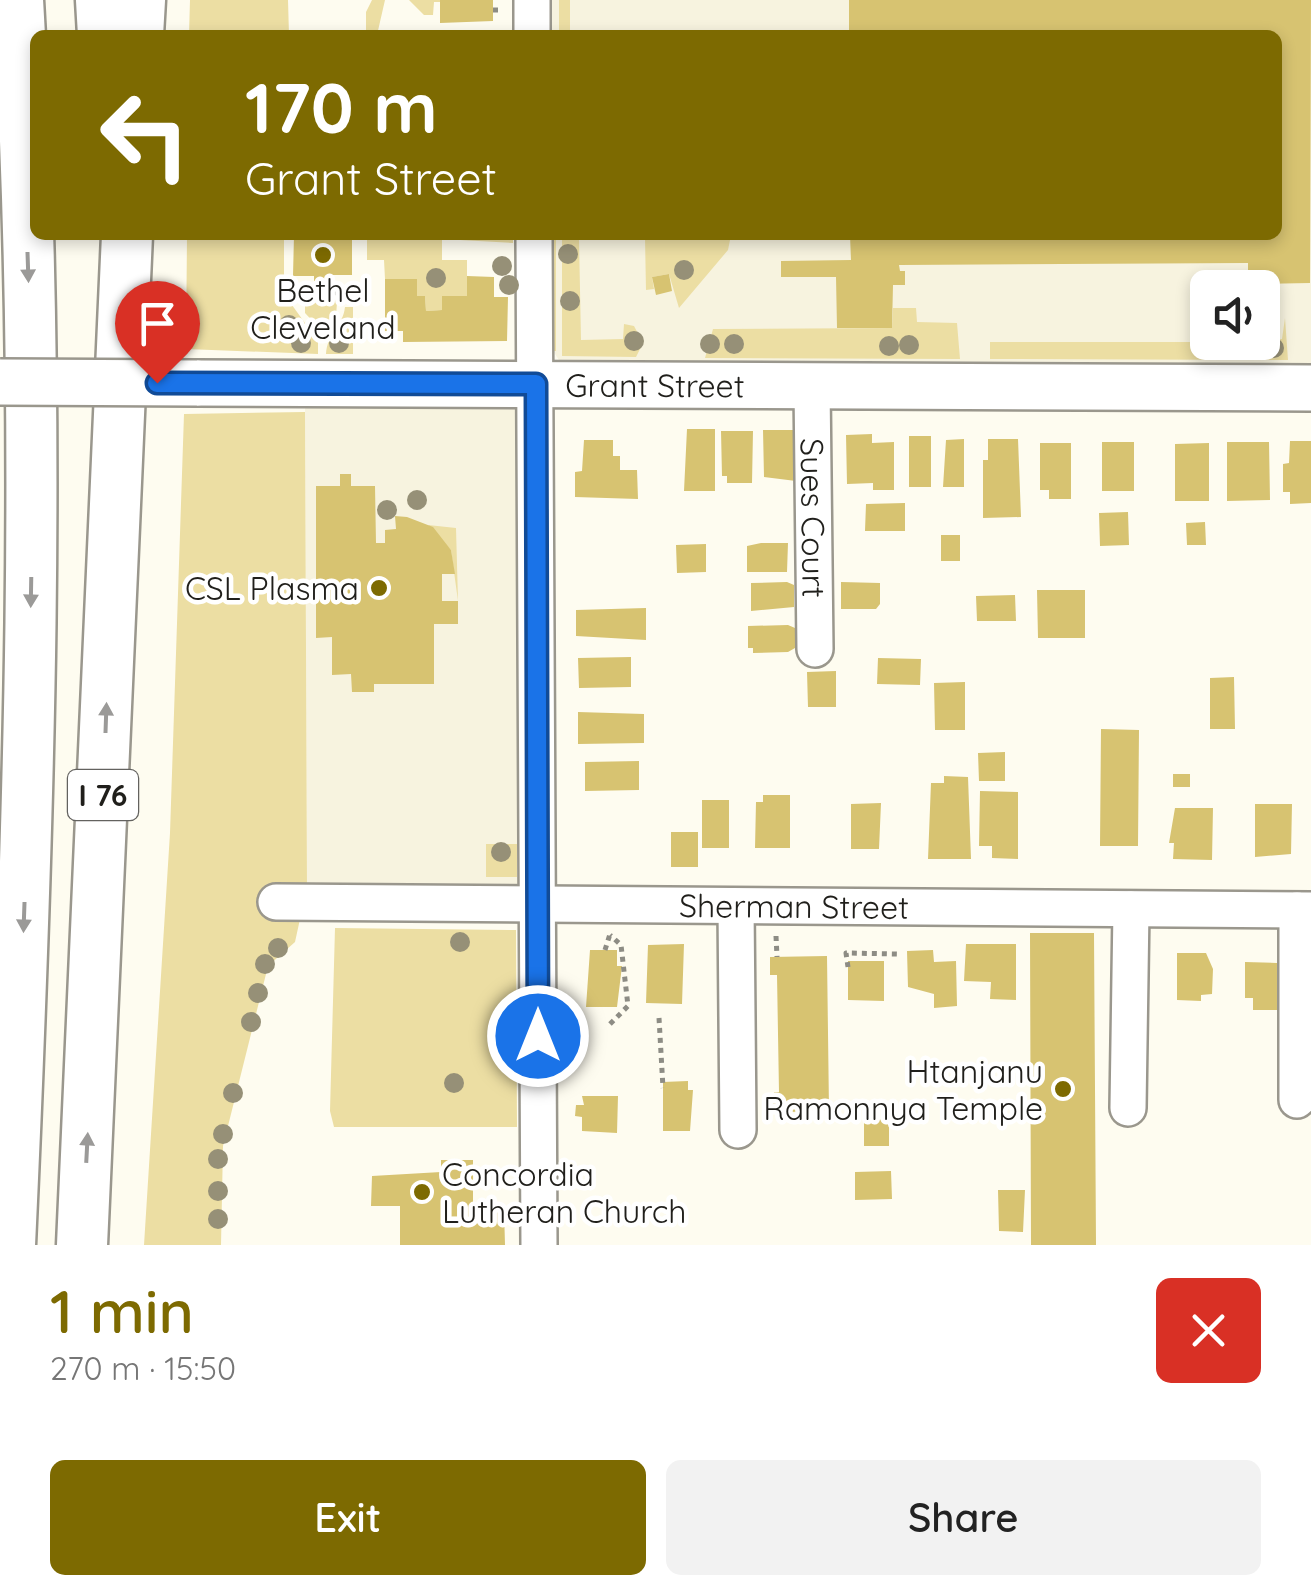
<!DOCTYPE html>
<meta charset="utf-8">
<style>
body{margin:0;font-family:Quicksand,sans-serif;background:#f2f2f2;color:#222;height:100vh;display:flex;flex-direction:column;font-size:38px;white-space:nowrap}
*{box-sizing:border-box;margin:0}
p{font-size:32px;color:#767676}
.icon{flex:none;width:55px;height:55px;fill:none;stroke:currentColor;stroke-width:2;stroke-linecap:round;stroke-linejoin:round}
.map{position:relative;height:1245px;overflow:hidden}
.panel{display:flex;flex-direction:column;background:#fff;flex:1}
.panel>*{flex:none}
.guide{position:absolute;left:30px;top:30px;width:1252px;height:210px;border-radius:15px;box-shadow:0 5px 15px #0003;background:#7d6a01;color:#fff;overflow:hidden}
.controls{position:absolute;left:1190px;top:270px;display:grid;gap:20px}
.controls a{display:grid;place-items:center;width:90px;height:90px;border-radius:15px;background:#fff;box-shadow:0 5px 15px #0003;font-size:50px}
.pin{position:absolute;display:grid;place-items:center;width:85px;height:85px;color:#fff;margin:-102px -42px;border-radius:50% 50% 50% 0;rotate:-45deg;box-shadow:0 0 10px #0007}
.pin .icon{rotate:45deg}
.me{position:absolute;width:110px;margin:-55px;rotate:0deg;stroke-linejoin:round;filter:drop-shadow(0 0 8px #0008)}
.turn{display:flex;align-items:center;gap:35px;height:210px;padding:0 50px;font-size:45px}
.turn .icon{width:130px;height:130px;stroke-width:2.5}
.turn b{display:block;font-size:70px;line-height:85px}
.round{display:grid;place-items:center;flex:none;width:105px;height:105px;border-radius:15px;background:#f2f2f2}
.headline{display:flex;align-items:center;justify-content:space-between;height:170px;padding:0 50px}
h1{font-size:60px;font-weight:600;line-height:75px;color:#7d6a01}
.action{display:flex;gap:20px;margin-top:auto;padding:20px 50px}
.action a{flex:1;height:115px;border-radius:15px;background:#7d6a01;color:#fff;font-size:40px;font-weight:600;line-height:115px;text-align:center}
.action a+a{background:#f2f2f2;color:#222}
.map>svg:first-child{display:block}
</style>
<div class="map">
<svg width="1311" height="1245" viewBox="0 0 1311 1245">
<rect width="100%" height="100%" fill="#fefcf0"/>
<path fill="#f7f3df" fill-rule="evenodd" d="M549 0H1311V369L561 363 553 351 551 235H1278V35H550ZM1208 288H1262V342H1208Z
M305 404 518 409 520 886 307 887Z"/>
<path fill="#ecdea3" d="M190 0H288L289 35H189Z
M372 0H440V2H434L433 15H424L409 0H385L377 35H366V12Z
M559 0H570V35H559Z
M187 235H284V294L318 341V354L186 349Z
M367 235H513V243L442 239V260H467V296H442V310L426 311 425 296H417V279H385L384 260H367Z
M551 235H556V351H553Z
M562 235H731L728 250 679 308 669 274 652 277 654 289 646 290 645 238 579 239 581 340 623 339 624 324 634 326 643 343 636 357 562 356Z
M331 295 337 302 336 317 322 331 305 313V301L311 295Z
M345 307H353V354H326C327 334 343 326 345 307Z
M893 308H916L917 322 957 323 960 359 705 358 713 329 892 328Z
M1285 318 1288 360 990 359V342H1262L1282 339Z
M305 412 307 887 295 942 268 966 223 1146 221 1245H144L170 833 184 414Z
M428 525 456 528 458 601 451 550Z
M486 844H517V877H486Z
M335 928 516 930 517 1127H334L330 1111Z"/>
<path fill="#d7c371" d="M440 0H493V21L440 23Z
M849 0H1311L1310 283 1248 284V263L899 265 900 271H905V285H893L892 328H837L836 277H781V261L851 260 850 235H1278V35H849Z
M294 235H352V275H331V286H314V276H293Z
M669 274 672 291 656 295 652 277Z
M467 276 494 277V297H508L507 341 403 342V331H385V279H417V296H425L426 311 442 310V296H467Z
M687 429H715V491H684Z
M763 430H796V481L764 477Z
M721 431H753L752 483H727V476H722Z
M872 434V443L894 442V490H873V483L847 484 846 435Z
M909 436H931V487H909Z
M964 439V487H943L946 440Z
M988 439H1018L1021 517 983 518V460H988Z
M584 440H613V456H620V470H637L638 499 575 497V472L582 471Z
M1290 441H1311V503L1290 504V492H1283V464L1289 463Z
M1102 442H1134V491H1102Z
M1227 442H1269L1270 500 1227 501Z
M1040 443H1071V499H1049V490H1040Z
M1209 443V501H1175V444Z
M340 474H351V486H375L376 543H385V530L396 529 395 516 407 517 433 527 451 550 455 574H442V601H458V624H434V684H374V692H352L351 674 332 675V637L316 638V486H340Z
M905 503V531H865L866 504Z
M1128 512 1129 545 1100 546 1099 513Z
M1205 522 1206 545H1187L1186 523Z
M941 535H960V561H941Z
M761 543H788L787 572H747V546Z
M706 544V572L677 573 676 545Z
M787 582 794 585V607L751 611V583Z
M841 582 880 583V604L876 609H841Z
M1037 590H1085V638H1038Z
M1015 595 1016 621H977L976 596Z
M646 608V640L576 636V610Z
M788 625 795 628V648L788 652 753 653V648H748V626Z
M631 657V687L579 688 578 658Z
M878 658 921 659 920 685 877 684Z
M836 671V707H808L807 672Z
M1234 677 1235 729H1210V678Z
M965 682V730H935L934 683Z
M578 712 644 714V743L578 744Z
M1101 729 1139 730 1138 846H1100Z
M1005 752V781H979L978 753Z
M639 761V790L585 791V762Z
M1173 774H1190V787H1173Z
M944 776 968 777 971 859H928L931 783H944Z
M980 791 1018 792V859L992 858V846H979Z
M763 795H790V848H755L756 802H763Z
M702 800H729V848H702Z
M881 803 879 849H851V804Z
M1255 804H1292L1291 854 1255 857Z
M1175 808H1213L1212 860 1173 859 1174 843H1169Z
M671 832H698V867H671Z
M1030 933H1094L1096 1245H1031Z
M684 944 682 1004 646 1003 648 945Z
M966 944H1016V1000L990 999 991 982 964 981Z
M590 950H617V966H622L617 1007H586Z
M933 950 934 962 956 961 957 1006 934 1008V994L908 987 907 951Z
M1177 953H1206L1213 969 1212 994 1201 995V1001L1177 1000Z
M827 956 829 1110 772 1113 774 1092H779L777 975H770V957Z
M848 961H884V1001L848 1000Z
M1245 962 1277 963V1010H1253V998H1245Z
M688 1081V1090H693L690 1131H663V1082Z
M582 1096H618L617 1133 582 1131V1117L575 1116 576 1105H584Z
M864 1119 889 1120V1146H864Z
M441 1160H473V1209H504L505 1245H400V1206H371L372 1176 441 1172Z
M891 1171 892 1199 855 1200V1172Z
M998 1190H1025L1023 1232 999 1231Z"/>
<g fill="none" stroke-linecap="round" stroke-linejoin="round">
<g stroke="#9a978d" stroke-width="40">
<g id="minor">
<path d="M532 0V35"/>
<path d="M534 235 539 1245"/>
<path id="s1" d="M812 386 815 649"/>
<path id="s2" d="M276 902 1311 910"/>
<path d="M736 906 738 1130"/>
<path d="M1297 910V1100"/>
<path d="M1128 1108 1131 909"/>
</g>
</g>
<g stroke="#9a978d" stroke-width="50">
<g id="major">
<path id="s3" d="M197 383 1311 388"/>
</g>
</g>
<g stroke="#9a978d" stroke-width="55">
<path id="highway" d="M101 0 103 35
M138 35 140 0
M10 1245C29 830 43 415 18 0
M82 1245 127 235"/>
</g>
<path stroke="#8d8c84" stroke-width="5" stroke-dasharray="5 5" stroke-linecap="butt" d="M493 10H498
M334 290 342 300
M302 301 309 290
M776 936 777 957
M605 950 610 934
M848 967 846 953 897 954
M659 1018 663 1088
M610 1024 628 1006 621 945 610 935"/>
<use href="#minor" stroke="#fff" stroke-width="35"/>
<use href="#major" stroke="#fff" stroke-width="45"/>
<use href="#highway" stroke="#fff" stroke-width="50"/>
<g stroke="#9a978d" stroke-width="50" stroke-linecap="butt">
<path id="major-bridge" d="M0 382 197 383"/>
</g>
<use href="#major-bridge" stroke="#fff" stroke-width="45"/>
</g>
<g fill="#969077">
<circle cx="568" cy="254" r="10"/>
<circle cx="502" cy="266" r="10"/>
<circle cx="684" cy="270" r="10"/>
<circle cx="436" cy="278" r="10"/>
<circle cx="509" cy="285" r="10"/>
<circle cx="570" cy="301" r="10"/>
<circle cx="289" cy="325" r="10"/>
<circle cx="634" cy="341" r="10"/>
<circle cx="301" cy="343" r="10"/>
<circle cx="339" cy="343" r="10"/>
<circle cx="710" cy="344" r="10"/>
<circle cx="734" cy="344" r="10"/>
<circle cx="909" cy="345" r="10"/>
<circle cx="889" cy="346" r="10"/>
<circle cx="1274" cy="348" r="10"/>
<circle cx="417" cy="500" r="10"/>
<circle cx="387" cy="510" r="10"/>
<circle cx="501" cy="852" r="10"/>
<circle cx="460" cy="942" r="10"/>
<circle cx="278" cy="948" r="10"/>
<circle cx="265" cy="964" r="10"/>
<circle cx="258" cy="993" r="10"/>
<circle cx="251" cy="1022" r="10"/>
<circle cx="454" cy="1083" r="10"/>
<circle cx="233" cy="1093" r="10"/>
<circle cx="223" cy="1134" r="10"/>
<circle cx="218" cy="1159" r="10"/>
<circle cx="218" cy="1191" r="10"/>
<circle cx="218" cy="1219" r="10"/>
</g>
<defs><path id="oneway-solid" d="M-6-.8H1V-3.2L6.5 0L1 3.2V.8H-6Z" transform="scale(2.5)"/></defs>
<g fill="#9b9a98">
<use href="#oneway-solid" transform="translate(28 267) rotate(88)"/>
<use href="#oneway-solid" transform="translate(31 592) rotate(91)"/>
<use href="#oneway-solid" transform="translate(106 718) rotate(-88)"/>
<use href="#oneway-solid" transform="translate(24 917) rotate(92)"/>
<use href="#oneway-solid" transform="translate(87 1148) rotate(-87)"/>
</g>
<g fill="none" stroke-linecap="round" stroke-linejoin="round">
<g stroke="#114b97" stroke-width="25">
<path id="route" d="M157 383 536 384 538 1036"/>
</g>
<use href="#route" stroke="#1a73e8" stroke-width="18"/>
</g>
<g fill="#7d6a01" stroke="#fff" stroke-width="4">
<circle cx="323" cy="255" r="10"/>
<circle cx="379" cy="588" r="10"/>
<circle cx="1063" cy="1089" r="10"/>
<circle cx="422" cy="1192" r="10"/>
</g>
<g text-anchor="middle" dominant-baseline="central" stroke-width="9" stroke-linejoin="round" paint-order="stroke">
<rect fill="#fff" stroke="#63625f" stroke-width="2.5" x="68" y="770" width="70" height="50" rx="8"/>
<g font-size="30" font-weight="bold" fill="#201f1b">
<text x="103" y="795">I 76</text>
</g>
<g font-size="32" fill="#201f1b" stroke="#fff" text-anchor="end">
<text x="323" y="290" text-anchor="middle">Bethel<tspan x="323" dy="37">Cleveland</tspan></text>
<text x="359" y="588">CSL Plasma</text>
<text x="1043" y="1071">Htanjanu<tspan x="1043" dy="37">Ramonnya Temple</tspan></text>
<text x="442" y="1174" text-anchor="start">Concordia<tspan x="442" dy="37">Lutheran Church</tspan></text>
</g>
<g font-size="32" fill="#201f1b" stroke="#fff">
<text stroke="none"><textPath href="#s3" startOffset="458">Grant Street</textPath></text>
<text stroke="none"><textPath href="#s1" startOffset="132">Sues Court</textPath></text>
<text stroke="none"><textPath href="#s2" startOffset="518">Sherman Street</textPath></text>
</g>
</g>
</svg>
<div class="controls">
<a><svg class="icon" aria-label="sound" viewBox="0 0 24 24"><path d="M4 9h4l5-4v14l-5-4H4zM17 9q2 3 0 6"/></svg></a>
</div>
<div class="pin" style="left:157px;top:383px;background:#d93025"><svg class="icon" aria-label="arrive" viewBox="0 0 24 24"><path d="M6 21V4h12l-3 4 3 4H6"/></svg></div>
<svg class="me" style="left:538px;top:1036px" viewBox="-20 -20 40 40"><circle r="17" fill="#1a73e8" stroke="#fff" stroke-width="3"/><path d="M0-11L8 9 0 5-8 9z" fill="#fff"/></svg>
<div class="guide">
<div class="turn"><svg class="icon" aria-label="left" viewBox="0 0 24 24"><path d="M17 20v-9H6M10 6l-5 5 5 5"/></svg><div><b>170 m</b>Grant Street</div></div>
</div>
</div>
<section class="panel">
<div class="headline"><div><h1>1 min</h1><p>270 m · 15:50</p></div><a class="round" style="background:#d93025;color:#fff"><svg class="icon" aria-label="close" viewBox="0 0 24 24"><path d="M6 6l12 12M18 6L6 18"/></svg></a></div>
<div class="action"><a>Exit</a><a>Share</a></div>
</section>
